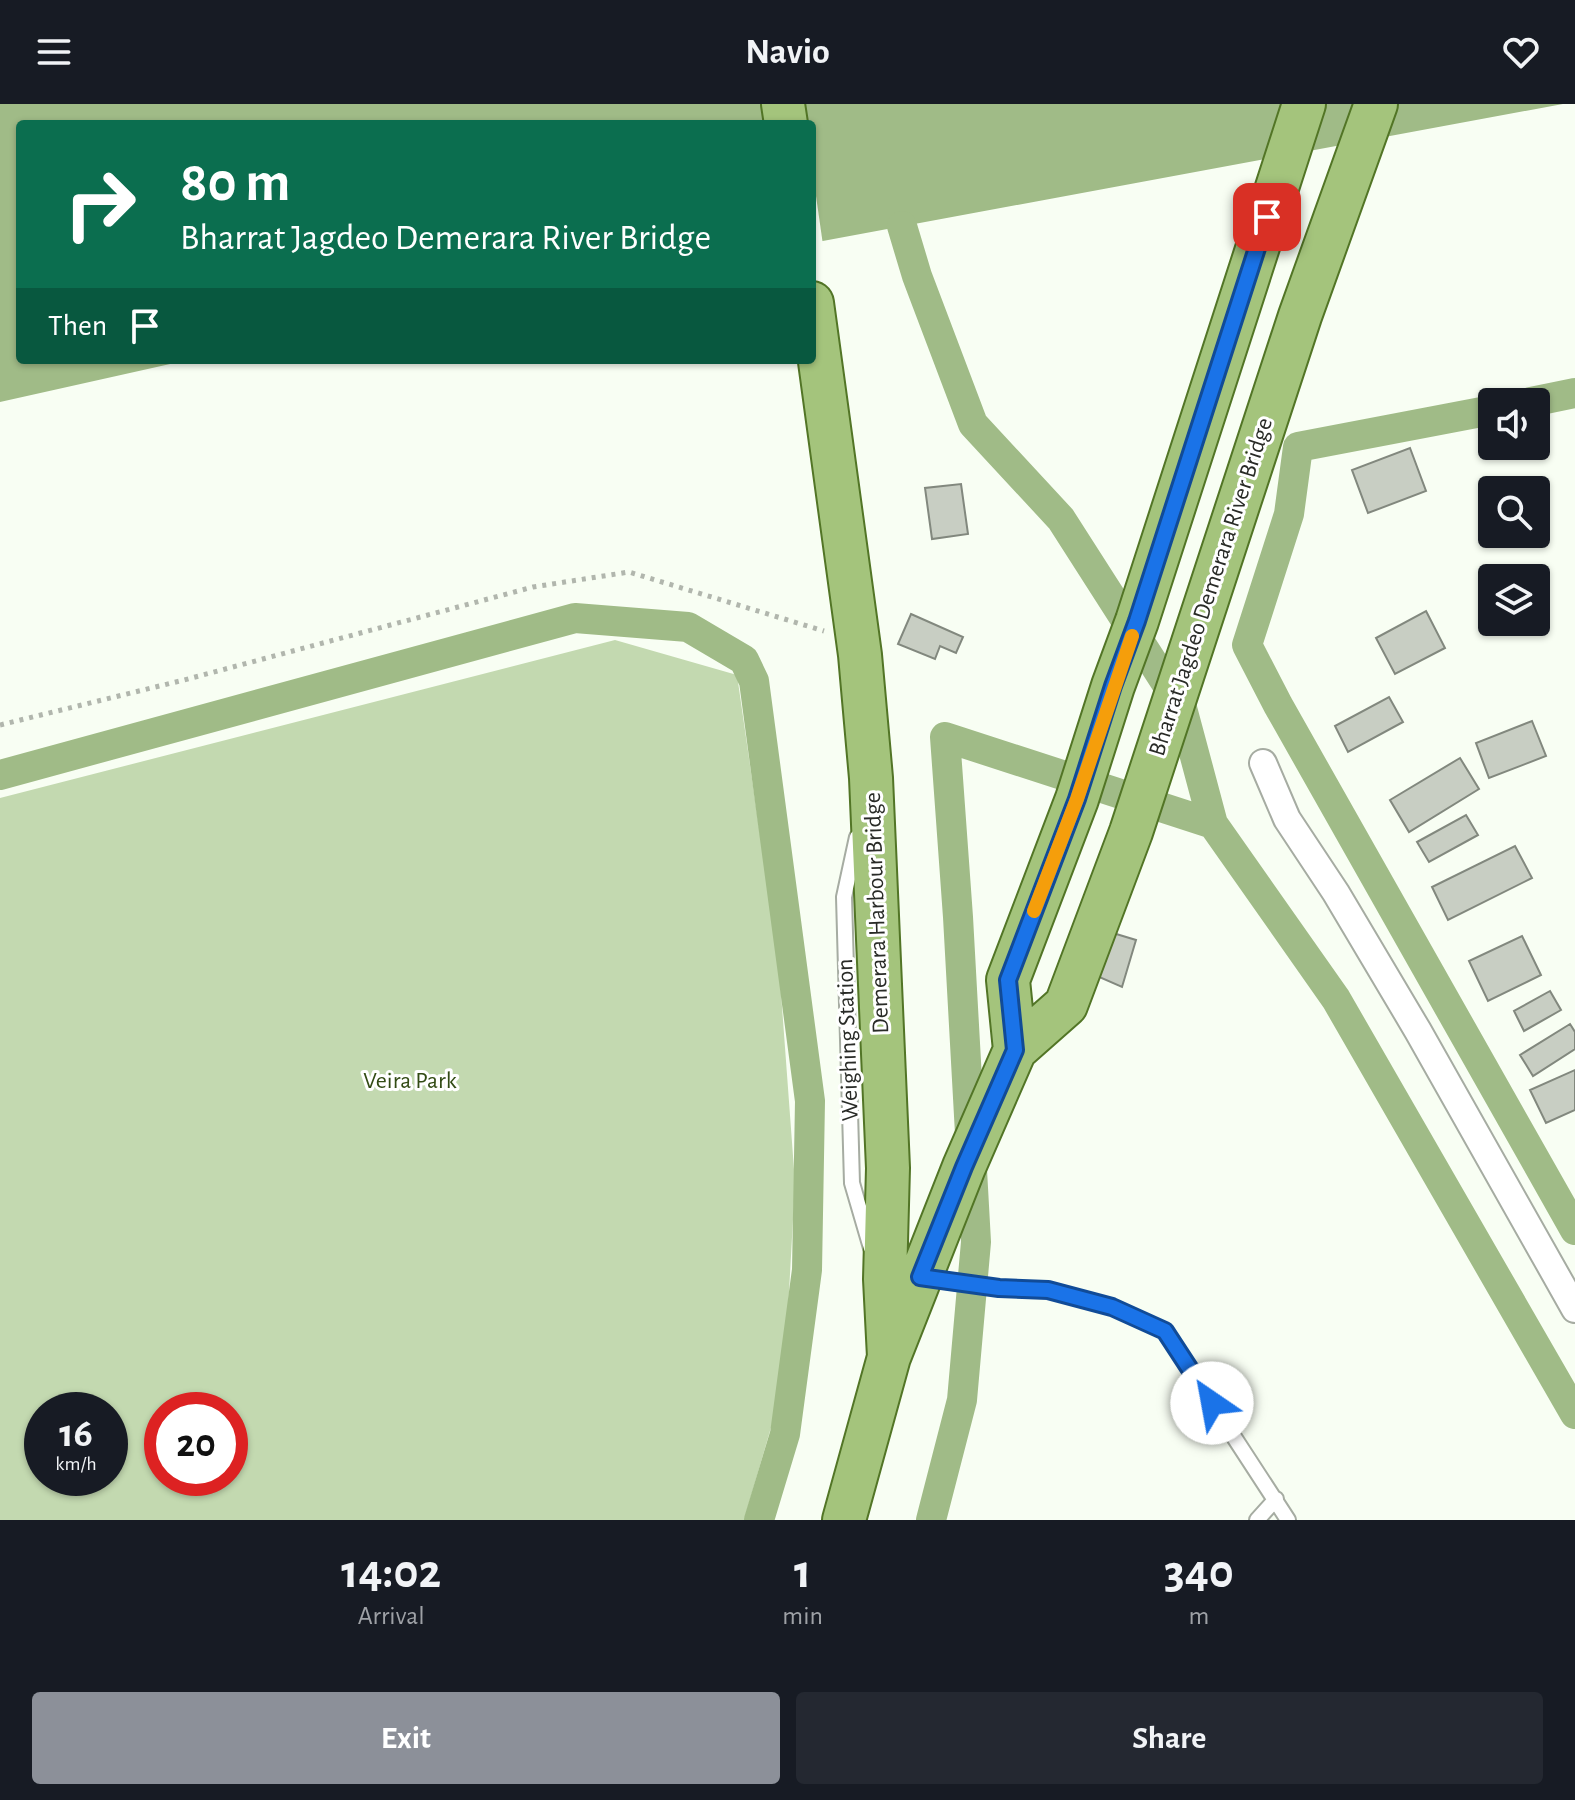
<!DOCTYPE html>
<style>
body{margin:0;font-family:"Alegreya Sans",sans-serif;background:#242831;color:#f1f3f6;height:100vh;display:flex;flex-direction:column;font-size:30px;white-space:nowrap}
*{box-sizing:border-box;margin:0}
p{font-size:26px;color:#9ea1a6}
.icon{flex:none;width:44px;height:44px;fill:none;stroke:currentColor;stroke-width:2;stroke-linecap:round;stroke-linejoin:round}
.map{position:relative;height:1416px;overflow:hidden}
.details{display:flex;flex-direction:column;background:#171b24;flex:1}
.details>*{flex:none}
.hud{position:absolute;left:16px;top:16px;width:800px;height:244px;border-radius:8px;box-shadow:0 2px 6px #0004;background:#0b6e4f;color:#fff;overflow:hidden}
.buttons{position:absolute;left:1478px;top:284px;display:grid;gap:16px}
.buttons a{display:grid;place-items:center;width:72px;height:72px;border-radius:8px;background:#171b24;box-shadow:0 2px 6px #0004;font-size:40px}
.speed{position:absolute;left:24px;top:1288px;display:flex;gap:16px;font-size:40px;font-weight:700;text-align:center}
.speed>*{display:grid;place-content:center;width:104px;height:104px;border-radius:50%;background:#171b24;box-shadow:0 2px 6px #0004;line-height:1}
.speed small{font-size:20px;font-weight:400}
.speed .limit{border:12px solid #d22;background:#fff;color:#111}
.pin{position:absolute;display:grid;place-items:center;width:68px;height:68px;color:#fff;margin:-34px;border-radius:16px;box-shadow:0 4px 12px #0006}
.me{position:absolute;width:88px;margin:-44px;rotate:327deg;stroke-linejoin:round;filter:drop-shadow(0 0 6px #0008)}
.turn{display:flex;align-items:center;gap:28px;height:168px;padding:0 32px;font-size:36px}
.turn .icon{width:104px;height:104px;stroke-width:2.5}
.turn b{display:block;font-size:56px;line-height:68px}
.then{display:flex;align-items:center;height:76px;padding:0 32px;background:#0003;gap:16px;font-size:30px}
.eta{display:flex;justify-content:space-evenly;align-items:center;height:136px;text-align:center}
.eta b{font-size:48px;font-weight:700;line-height:56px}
.button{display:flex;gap:16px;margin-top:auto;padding:16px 32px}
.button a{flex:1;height:92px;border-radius:8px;background:#8c9099;color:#fff;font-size:32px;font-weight:700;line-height:92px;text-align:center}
.button a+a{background:#242831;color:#f1f3f6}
header{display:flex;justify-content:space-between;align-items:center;height:104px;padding:0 32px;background:#171b24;font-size:36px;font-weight:700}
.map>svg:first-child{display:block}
</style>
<header><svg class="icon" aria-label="menu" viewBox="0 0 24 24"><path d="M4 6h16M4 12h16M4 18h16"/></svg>Navio<svg class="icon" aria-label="heart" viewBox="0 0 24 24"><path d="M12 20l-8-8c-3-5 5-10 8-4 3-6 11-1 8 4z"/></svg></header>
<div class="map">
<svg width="1575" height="1416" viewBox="0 0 1575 1416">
<rect width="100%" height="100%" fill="#f8fef3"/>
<path fill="#c3d9b0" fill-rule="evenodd" d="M615 536 737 571 779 862 795 1079 784 1279 744 1416H0V694ZM42 1306H110V1374H42ZM162 1306H230V1374H162Z"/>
<path fill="#a0bb87" d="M0 0H1563L812 139V20H20V256H188L0 298Z"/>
<path fill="#f8fef3" d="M812 64 823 141 812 143Z"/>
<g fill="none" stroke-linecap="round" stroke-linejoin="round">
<path stroke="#a0bb87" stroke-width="30" d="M902 122 917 172 973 320 1061 415 1182 604 1213 720 1336 895 1575 1310
M1531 298 1575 289
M1492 306 1298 343 1289 410 1247 541 1278 601 1575 1126
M0 671 575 514 688 523 744 556 754 577 810 997 807 1166 785 1330 759 1416
M931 1416 962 1296 976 1138 958 813 945 633 1213 720"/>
</g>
<path fill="#c8cec3" stroke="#82887e" stroke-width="2" d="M1410 344 1426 387 1368 409 1352 366Z
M961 380 968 430 932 435 925 384Z
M1426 507 1445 544 1395 570 1376 534Z
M911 510 963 533 956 549 940 542 935 555 898 540Z
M1389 593 1403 618 1348 648 1335 622Z
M1532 617 1546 652 1489 674 1476 639Z
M1460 654 1479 685 1409 728 1390 696Z
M1466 711 1478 731 1429 758 1417 738Z
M1515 742 1532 774 1448 816 1432 783Z
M1103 826 1136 836 1122 883 1090 869Z
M1522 832 1541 871 1488 897 1469 857Z
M1550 887 1561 906 1524 927 1514 907Z
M1570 920 1575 928V945L1533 972 1520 951Z
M1575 966V1006L1546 1019 1530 986Z"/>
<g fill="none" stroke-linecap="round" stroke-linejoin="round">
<g stroke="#a6aca2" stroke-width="18">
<path id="service" d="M857 733 844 793 852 1079 871 1144
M923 1174 999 1184 1048 1186 1112 1203 1165 1227 1288 1416
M1257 1416 1276 1395"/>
</g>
<g stroke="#a6aca2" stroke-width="30">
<path id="minor" d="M1263 659 1287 715 1336 789 1418 927 1575 1205"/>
</g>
<g stroke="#527526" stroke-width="46">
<path id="primary" d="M783 0 786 20
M812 199 860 551 871 674 888 1064 885 1175 889 1253 844 1416
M1015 946 1008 876 1077 695 1113 582 1137 517 1304 0
M889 1253 964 1063 1015 946 1066 901 1131 728 1300 212 1376 0"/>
</g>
<path stroke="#b1b6ad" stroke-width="5" stroke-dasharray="4 6" stroke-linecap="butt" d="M0 621 184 576 533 483 629 468 824 527"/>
<use href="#service" stroke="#fff" stroke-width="14"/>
<use href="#minor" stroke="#fff" stroke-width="26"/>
<use href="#primary" stroke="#a4c47c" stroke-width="42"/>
</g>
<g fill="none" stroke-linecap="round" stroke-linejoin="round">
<g stroke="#114b97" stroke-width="20">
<path id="route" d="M1212 1299 1165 1227 1112 1203 1048 1186 999 1184 920 1173 964 1063 1015 946 1008 876 1077 695 1113 582 1137 517 1267 113"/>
</g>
<use href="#route" stroke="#1a73e8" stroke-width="14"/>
<path stroke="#f59e0b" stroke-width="14" d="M1034 807 1077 695 1132 532"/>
</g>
<g text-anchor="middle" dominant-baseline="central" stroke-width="6" stroke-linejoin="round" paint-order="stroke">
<g font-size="24" fill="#292b27" stroke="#fff">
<text transform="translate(1211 483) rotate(-72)">Bharrat Jagdeo Demerara River Bridge</text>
<text transform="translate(877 809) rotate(-92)">Demerara Harbour Bridge</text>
<text transform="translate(848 936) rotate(-92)">Weighing Station</text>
</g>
<g font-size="24" fill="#324b14" stroke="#fff">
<text x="410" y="977">Veira Park</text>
</g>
</g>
</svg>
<div class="buttons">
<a><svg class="icon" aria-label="sound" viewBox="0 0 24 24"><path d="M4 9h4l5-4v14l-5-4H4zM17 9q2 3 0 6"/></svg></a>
<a><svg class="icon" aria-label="search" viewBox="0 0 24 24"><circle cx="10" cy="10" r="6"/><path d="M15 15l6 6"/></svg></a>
<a><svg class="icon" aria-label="layers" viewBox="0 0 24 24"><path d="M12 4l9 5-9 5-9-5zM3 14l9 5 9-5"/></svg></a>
</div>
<div class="speed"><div>16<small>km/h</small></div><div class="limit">20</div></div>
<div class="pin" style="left:1267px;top:113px;background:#d93025"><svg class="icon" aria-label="arrive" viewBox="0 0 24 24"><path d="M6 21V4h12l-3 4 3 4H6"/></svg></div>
<svg class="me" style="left:1212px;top:1299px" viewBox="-20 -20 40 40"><circle r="19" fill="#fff"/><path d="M0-13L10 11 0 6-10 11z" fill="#1a73e8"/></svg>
<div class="hud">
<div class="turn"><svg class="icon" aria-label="right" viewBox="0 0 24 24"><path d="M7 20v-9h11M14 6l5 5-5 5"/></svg><div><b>80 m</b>Bharrat Jagdeo Demerara River Bridge</div></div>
<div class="then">Then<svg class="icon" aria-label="arrive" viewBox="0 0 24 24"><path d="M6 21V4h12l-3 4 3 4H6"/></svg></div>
</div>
</div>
<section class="details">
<div class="eta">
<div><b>14:02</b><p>Arrival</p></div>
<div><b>1</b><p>min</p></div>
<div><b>340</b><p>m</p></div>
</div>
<div class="button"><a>Exit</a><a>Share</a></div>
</section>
